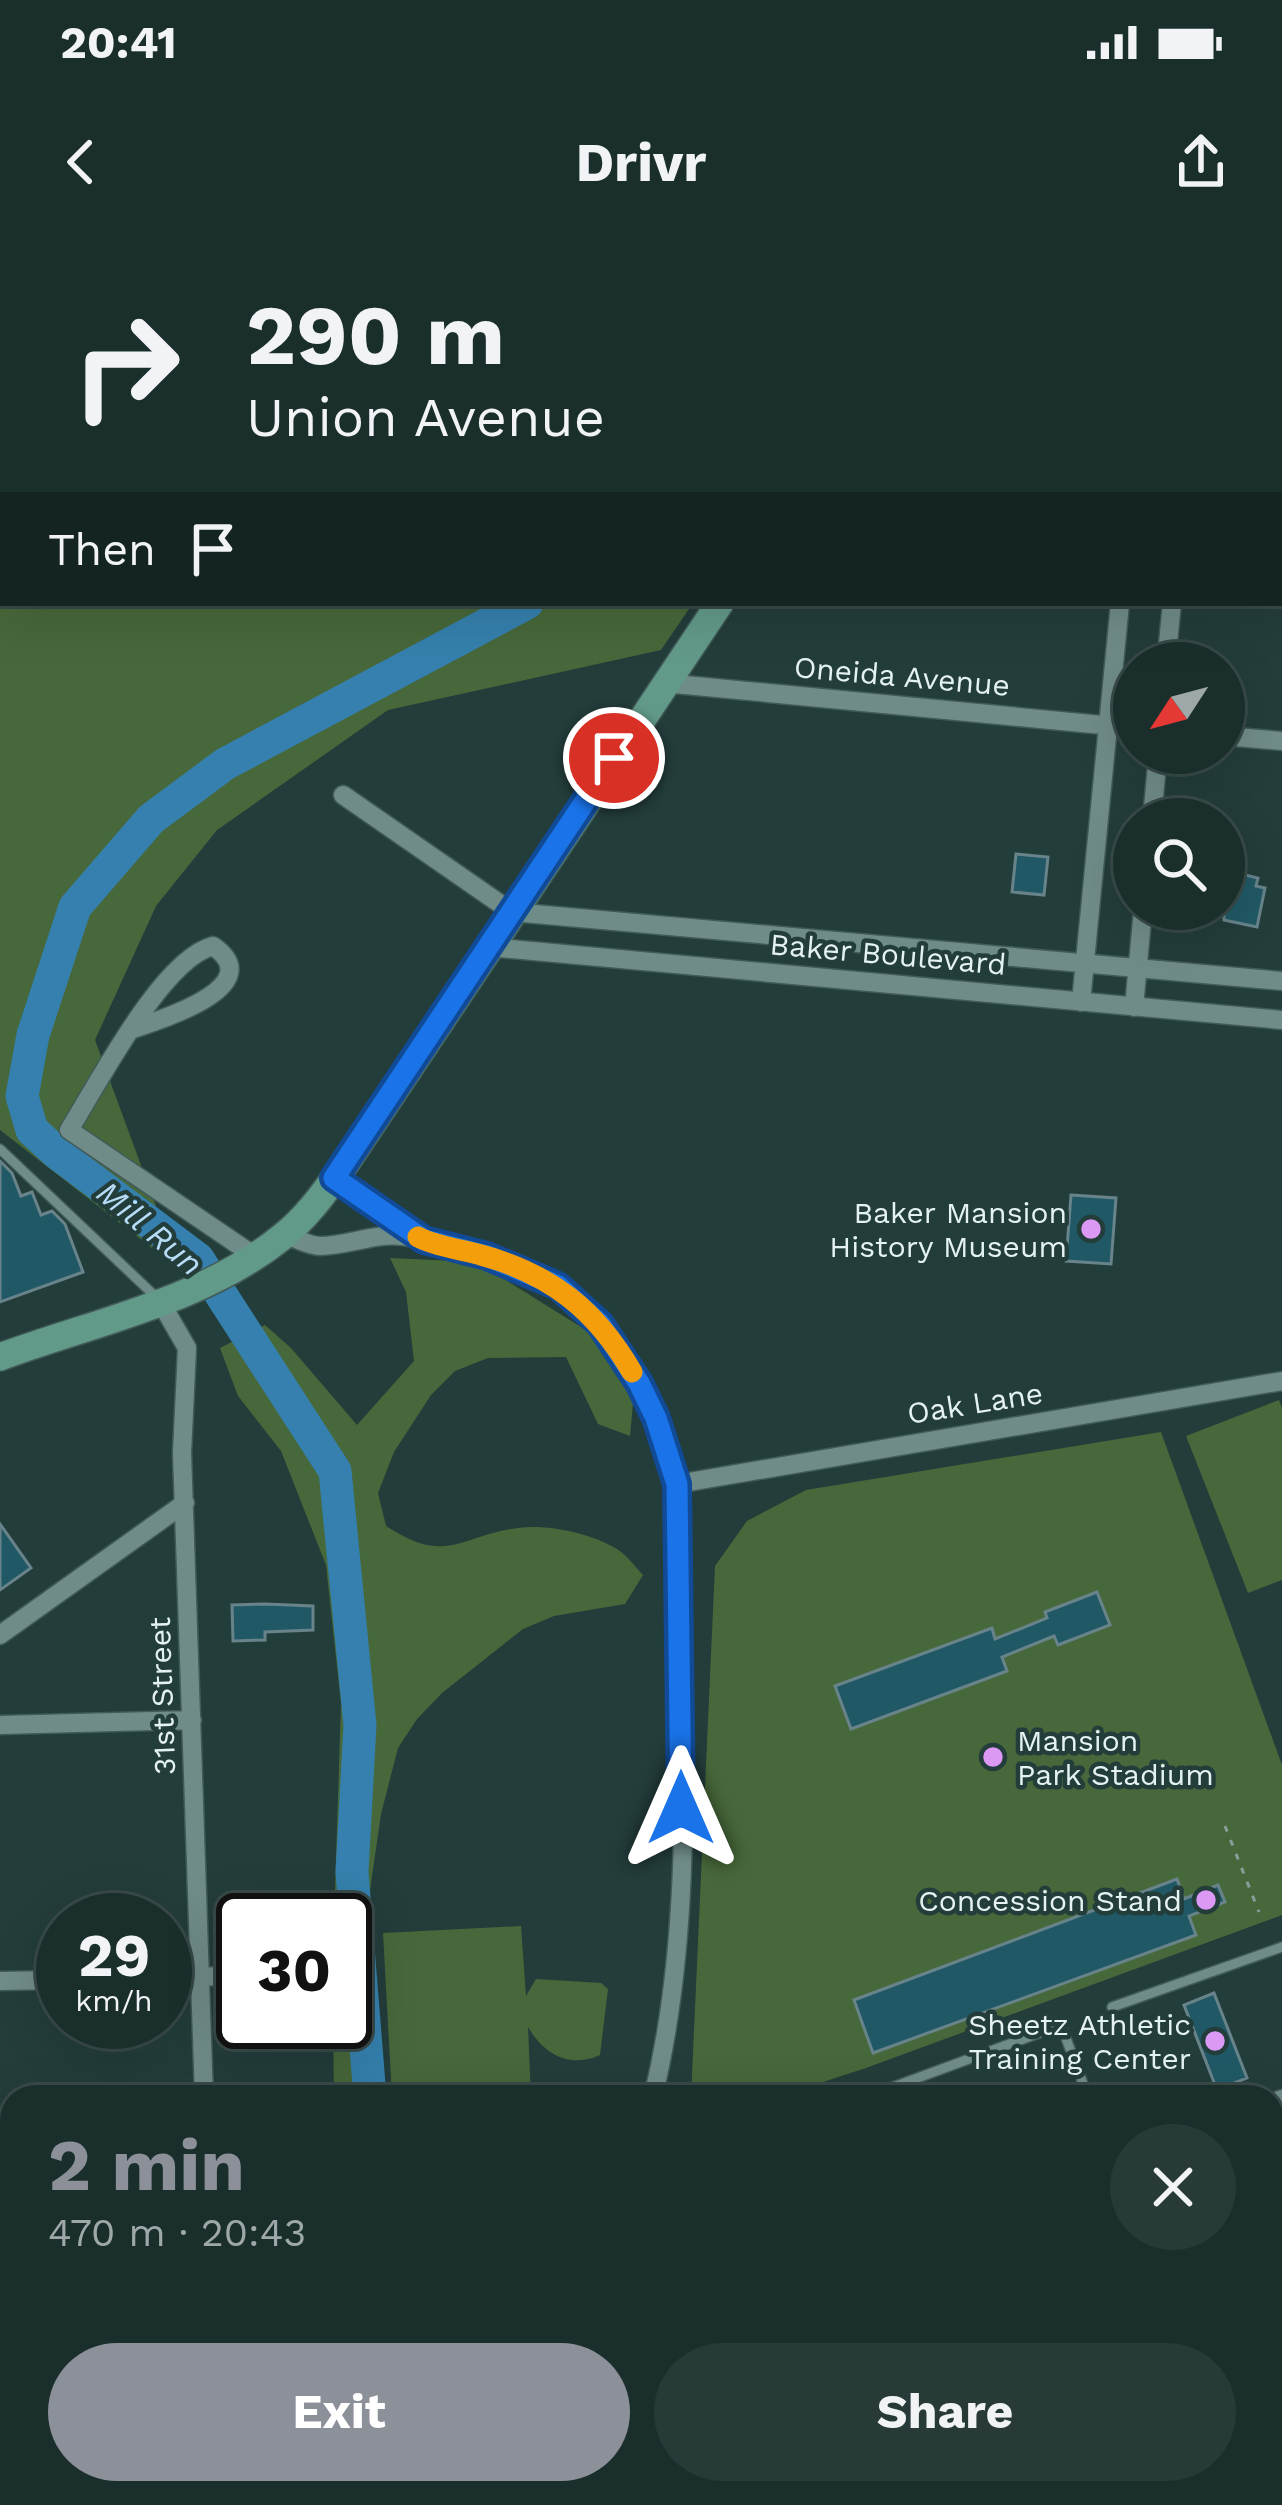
<!DOCTYPE html>
<meta charset="utf-8">
<style>
body{margin:0;font-family:"Work Sans",sans-serif;background:#273a38;color:#f1f3f6;height:100vh;display:flex;flex-direction:column;font-size:45px;white-space:nowrap}
*{box-sizing:border-box;margin:0}
p{font-size:39px;color:#9fa8a9}
.icon{flex:none;width:66px;height:66px;fill:none;stroke:currentColor;stroke-width:2;stroke-linecap:round;stroke-linejoin:round}
.map{position:relative;flex:1;overflow:hidden}
.panel{position:absolute;left:0px;top:1845px;width:1284px;height:420px;display:flex;flex-direction:column;background:#1a2e2c;border-radius:36px 36px 0 0;box-shadow:0 12px 48px #0002,0 0 0 3px #384a48}
.panel>*{flex:none}
.hud{position:absolute;left:0px;top:0px;width:1284px;height:366px;box-shadow:0 12px 48px #0002,0 0 0 3px #384a48;background:#1a2e2c;color:#f1f3f6;overflow:hidden}
.needle{width:78px;rotate:234deg}
.controls{position:absolute;left:1113px;top:402px;display:grid;gap:24px}
.controls a{display:grid;place-items:center;width:132px;height:132px;border-radius:50%;background:#1a2e2c;box-shadow:0 12px 48px #0002,0 0 0 3px #384a48;font-size:60px}
.speed{position:absolute;left:36px;top:1653px;display:flex;gap:24px;font-size:60px;font-weight:700;text-align:center}
.speed>*{display:grid;place-content:center;width:156px;height:156px;border-radius:50%;background:#1a2e2c;box-shadow:0 12px 48px #0002,0 0 0 3px #384a48;line-height:1}
.speed small{font-size:30px;font-weight:400}
.speed .limit{border:6px solid #111;border-radius:18px;background:#fff;color:#111}
.pin{position:absolute;display:grid;place-items:center;width:102px;height:102px;color:#fff;margin:-51px;border:6px solid #fff;border-radius:50%;box-shadow:0 3px 12px #0007}
.me{position:absolute;width:132px;margin:-66px;rotate:0deg;stroke-linejoin:round;filter:drop-shadow(0 0 9px #0008)}
.turn{display:flex;align-items:center;gap:42px;height:252px;padding:0 48px;font-size:54px}
.turn .icon{width:156px;height:156px;stroke-width:2.5}
.turn b{display:block;font-size:84px;line-height:102px}
.then{display:flex;align-items:center;height:114px;padding:0 48px;background:#0003;gap:24px;font-size:45px}
.round{display:grid;place-items:center;flex:none;width:126px;height:126px;border-radius:63px;background:#273a38}
.overview{display:flex;align-items:center;justify-content:space-between;height:204px;padding:0 48px}
h1{font-size:72px;font-weight:700;line-height:90px;color:#8c9099}
.button{display:flex;gap:24px;margin-top:auto;padding:24px 48px}
.button a{flex:1;height:138px;border-radius:72px;background:#8c9099;color:#fff;font-size:48px;font-weight:700;line-height:138px;text-align:center}
.button a+a{background:#273a38;color:#f1f3f6}
.status{display:flex;justify-content:space-between;align-items:center;height:84px;padding:0 60px;background:#1a2e2c;direction:ltr}
.status svg{height:33px;fill:currentColor}
header{display:flex;justify-content:space-between;align-items:center;height:156px;padding:0 48px;background:#1a2e2c;font-size:54px;font-weight:700}
.map>svg:first-child{display:block}
</style>
<div class="status"><b>20:41</b><svg viewBox="0 0 49 12"><path d="M0 12V9h3v3zM5 12V6h3v6zM10 12V3h3v9zM15 12V0h3v12zM26 1h20v11H26zM47 4h2v5h-2z"/></svg></div>
<header><svg class="icon" aria-label="back" viewBox="0 0 24 24"><path d="M15 5l-7 7 7 7"/></svg>Drivr<svg class="icon" aria-label="share" viewBox="0 0 24 24"><path d="M12 15V3M7 8l5-5 5 5M5 13v7h14v-7"/></svg></header>
<div class="map">
<svg width="1282" height="2265" viewBox="0 0 1282 2265">
<rect width="100%" height="100%" fill="#233d3b"/>
<path fill="#47683a" d="M0 340 3 363H693L661 410 388 470 217 590 156 666 95 800 179 1029 0 890Z
M390 1018 477 1022 597 1097 622 1131 633 1163 630 1196 598 1184 566 1117 488 1118 455 1131 431 1155 394 1212 378 1253 386 1286C448 1326 457 1296 518 1288 548 1284 590 1293 617 1309 627 1315 635 1327 643 1335L625 1364 554 1376 523 1389 442 1453 417 1479 398 1508 381 1574 367 1671 380 1857H334L333 1782H345V1680H334L341 1464 326 1325 281 1211 238 1156 220 1108 265 1085 291 1108 357 1185 414 1121 406 1052Z
M1279 1160 1282 1168V1340L1248 1353 1186 1196Z
M1161 1192 1282 1525V1675L866 1828 777 1857H691L715 1326 747 1281 806 1250Z
M521 1686 526 1756 536 1739 601 1743 608 1749 600 1815C569 1829 544 1814 528 1787L531 1857H392L383 1693Z
M1272 2244 1282 2246V2265H1108L1124 2253H1272Z"/>
<g fill="none" stroke-linecap="round" stroke-linejoin="round">
<path stroke="#3580ae" stroke-width="33" d="M909 3 911 0
M370 1857 352 1632 360 1485 335 1231 198 1019 57 913 32 890 22 856 33 795 75 667 151 579 225 524 527 363"/>
</g>
<path fill="#205965" stroke="#68838a" stroke-width="3" d="M1016 614 1048 617 1044 655 1012 652Z
M1233 632 1258 638 1256 646 1265 648 1257 687 1224 680V645L1230 647Z
M0 921 12 933 21 956 32 952 41 975 52 971 65 984 83 1032 0 1062Z
M1071 955 1116 958 1111 1024 1066 1021Z
M0 1284 31 1328 0 1350Z
M1097 1352 1110 1385 1058 1405 1054 1396 1002 1417 1007 1431 851 1489 835 1446 992 1388 995 1399 1047 1378 1045 1372Z
M265 1364 313 1366V1390L265 1392V1400L233 1401 232 1365Z
M1177 1639 1184 1659 1218 1645 1225 1662 1189 1676 1196 1695 873 1813 854 1760Z
M1214 1753 1247 1838 1217 1850 1184 1765Z"/>
<g fill="none" stroke-linecap="round" stroke-linejoin="round">
<g stroke="#425a58" stroke-width="12">
<path id="service" d="M76 0V3
M396 0 397 3
M450 0 451 3
M185 3 186 0
M318 3H330
M0 110H3
M0 160 3 159
M0 909 156 1057
M1112 1767 1282 1707
M866 1857 1061 1785 1088 1857
M0 2131H12
M631 2253 635 2265
M761 2265 795 2253"/>
</g>
<g stroke="#425a58" stroke-width="21">
<path id="minor" d="M1152 3V0
M1205 3V0
M1281 123 1282 122
M1281 264H1282
M1166 423 1172 363
M664 443 1134 488
M1224 496 1282 501
M343 555 512 672 1282 741
M1152 579 1158 513
M489 707 1282 780
M1081 762 1120 363
M1134 767 1143 669
M133 789C160 780 271 746 213 706 162 719 98 844 69 890L256 1017
M334 939 419 997
M285 995C296 998 309 1006 320 1006 348 1006 373 993 402 996 452 1002 514 1018 558 1046 629 1091 673 1193 680 1274 679 1466 699 1668 653 1857
M160 1061 187 1108 182 1213 204 1857
M677 1244 1282 1141
M0 1395 185 1263
M0 1485 192 1480
M165 1737 243 1736
M0 1741 63 1740
M1272 1863 1282 1859
M0 2000 12 1999
M0 2257 99 2253
M216 2265V2253
M459 2265 466 2253"/>
</g>
<g stroke="#425a58" stroke-width="30">
<path id="secondary" d="M961 3 963 0
M0 1117C94 1082 203 1061 282 997 309 976 328 947 348 920L720 363"/>
</g>
<g stroke="#425a58" stroke-width="33">
<path id="primary" d="M1272 2109 1282 2105
M1272 2137 1282 2133
M849 2265 881 2253
M916 2265 949 2253"/>
</g>
<path stroke="#899d9b" stroke-width="3" stroke-dasharray="6 9" stroke-linecap="butt" d="M1225 1586 1259 1672"/>
<use href="#service" stroke="#708c89" stroke-width="9"/>
<use href="#minor" stroke="#708c89" stroke-width="18"/>
<use href="#secondary" stroke="#629a89" stroke-width="27"/>
<use href="#primary" stroke="#54a88a" stroke-width="30"/>
</g>
<g fill="none" stroke-linecap="round" stroke-linejoin="round">
<g stroke="#114b97" stroke-width="30">
<path id="route" d="M614 518 334 938 424 1000 487 1016 558 1046 600 1084 639 1143 656 1178 677 1244 681 1568"/>
</g>
<use href="#route" stroke="#1a73e8" stroke-width="21"/>
<path stroke="#f59e0b" stroke-width="21" d="M418 997C437 1007 461 1009 481 1015 551 1034 596 1070 632 1132"/>
</g>
<g fill="#dc99f4" stroke="#233d3b" stroke-width="4.5">
<circle cx="1091" cy="989" r="12"/>
<circle cx="993" cy="1517" r="12"/>
<circle cx="1206" cy="1660" r="12"/>
<circle cx="1215" cy="1801" r="12"/>
</g>
<g text-anchor="middle" dominant-baseline="central" stroke-width="9" stroke-linejoin="round" paint-order="stroke">
<g font-size="30" fill="#e4f3f1" stroke="#233d3b">
<text transform="translate(902 436) rotate(5)">Oneida Avenue</text>
<text transform="translate(888 714) rotate(5)">Baker Boulevard</text>
<text transform="translate(975 1163) rotate(-9)">Oak Lane</text>
<text transform="translate(162 1456) rotate(-92)">31st Street</text>
</g>
<g font-size="30" fill="#e4f3f1" stroke="#233d3b" text-anchor="end">
<text x="1067" y="972">Baker Mansion<tspan x="1067" dy="34">History Museum</tspan></text>
<text x="1017" y="1500" text-anchor="start">Mansion<tspan x="1017" dy="34">Park Stadium</tspan></text>
<text x="1182" y="1660">Concession Stand</text>
<text x="1191" y="1784">Sheetz Athletic<tspan x="1191" dy="34">Training Center</tspan></text>
</g>
<g font-size="33" font-style="italic" fill="#b7dcf6" stroke="#233d3b">
<text transform="translate(150 988) rotate(40)">Mill Run</text>
</g>
</g>
</svg>
<div class="controls">
<a><svg class="needle" viewBox="-14 -14 28 28"><path d="M0-13l5 13h-10z" fill="#e53935"/><path d="M0 13l5-13h-10z" fill="#9fa8a9"/></svg></a>
<a><svg class="icon" aria-label="search" viewBox="0 0 24 24"><circle cx="10" cy="10" r="6"/><path d="M15 15l6 6"/></svg></a>
</div>
<div class="speed"><div>29<small>km/h</small></div><div class="limit">30</div></div>
<div class="pin" style="left:614px;top:518px;background:#d93025"><svg class="icon" aria-label="arrive" viewBox="0 0 24 24"><path d="M6 21V4h12l-3 4 3 4H6"/></svg></div>
<svg class="me" style="left:681px;top:1568px" viewBox="-20 -20 40 40"><path d="M0-17L14 15 0 8-14 15z" fill="#1a73e8" stroke="#fff" stroke-width="4"/></svg>
<div class="hud">
<div class="turn"><svg class="icon" aria-label="right" viewBox="0 0 24 24"><path d="M7 20v-9h11M14 6l5 5-5 5"/></svg><div><b>290 m</b>Union Avenue</div></div>
<div class="then">Then<svg class="icon" aria-label="arrive" viewBox="0 0 24 24"><path d="M6 21V4h12l-3 4 3 4H6"/></svg></div>
</div>
<section class="panel">
<div class="overview"><div><h1>2 min</h1><p>470 m · 20:43</p></div><a class="round"><svg class="icon" aria-label="close" viewBox="0 0 24 24"><path d="M6 6l12 12M18 6L6 18"/></svg></a></div>
<div class="button"><a>Exit</a><a>Share</a></div>
</section>
</div>
